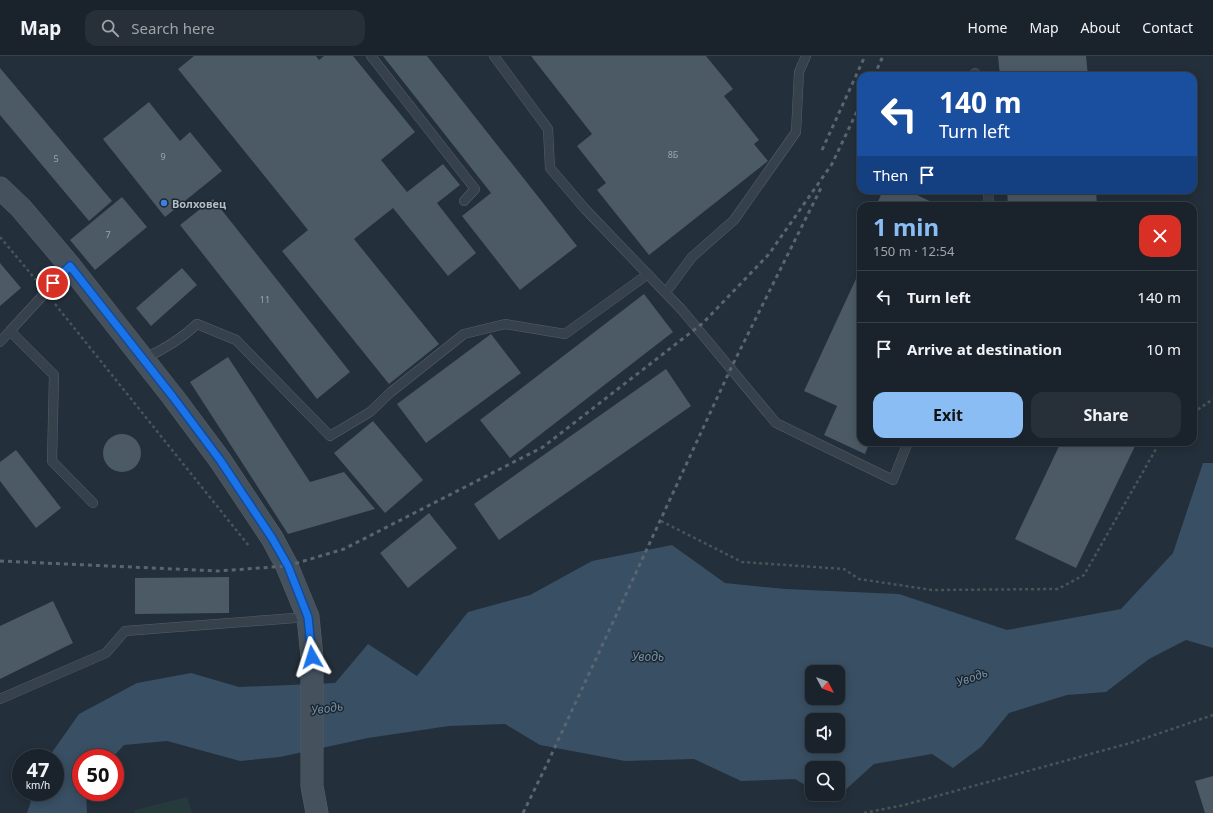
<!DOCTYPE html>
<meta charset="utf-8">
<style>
body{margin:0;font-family:"Noto Sans",sans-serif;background:#272f38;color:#f1f3f6;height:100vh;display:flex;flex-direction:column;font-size:15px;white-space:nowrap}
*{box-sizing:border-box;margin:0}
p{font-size:13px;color:#9fa4a9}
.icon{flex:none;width:22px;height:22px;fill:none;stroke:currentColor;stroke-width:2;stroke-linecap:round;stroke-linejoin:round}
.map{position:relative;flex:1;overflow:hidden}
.drawer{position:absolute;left:857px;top:146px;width:340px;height:244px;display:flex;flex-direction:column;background:#1a232c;border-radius:12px;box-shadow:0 2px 10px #0003,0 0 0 1px #384048}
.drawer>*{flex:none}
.banner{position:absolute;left:857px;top:16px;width:340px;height:122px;border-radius:12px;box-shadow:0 2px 10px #0003,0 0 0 1px #384048;background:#1a4fa0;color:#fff;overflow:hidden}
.needle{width:26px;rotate:131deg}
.controls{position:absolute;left:805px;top:609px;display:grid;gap:8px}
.controls a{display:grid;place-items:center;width:40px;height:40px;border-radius:8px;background:#1a232c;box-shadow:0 2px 10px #0003,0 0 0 1px #384048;font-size:20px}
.speed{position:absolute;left:12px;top:693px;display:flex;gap:8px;font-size:20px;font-weight:700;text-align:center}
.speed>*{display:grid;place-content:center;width:52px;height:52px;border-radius:50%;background:#1a232c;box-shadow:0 2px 10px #0003,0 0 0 1px #384048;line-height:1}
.speed small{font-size:10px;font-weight:400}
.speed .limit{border:6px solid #d22;background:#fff;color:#111}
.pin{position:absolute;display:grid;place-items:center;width:34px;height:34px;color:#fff;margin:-17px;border:2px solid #fff;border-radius:50%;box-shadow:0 1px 4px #0007}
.me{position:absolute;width:44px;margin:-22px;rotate:354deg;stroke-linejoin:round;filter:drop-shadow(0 0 3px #0008)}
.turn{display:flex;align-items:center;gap:14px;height:84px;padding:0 16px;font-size:18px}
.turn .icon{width:52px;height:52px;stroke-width:2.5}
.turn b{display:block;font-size:28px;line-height:34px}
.then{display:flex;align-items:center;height:38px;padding:0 16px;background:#0003;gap:8px;font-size:15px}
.round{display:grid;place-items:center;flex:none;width:42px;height:42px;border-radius:12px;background:#272f38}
.overview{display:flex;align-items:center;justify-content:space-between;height:68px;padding:0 16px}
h1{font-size:24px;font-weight:700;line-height:30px;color:#89bdf4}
.cta{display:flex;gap:8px;margin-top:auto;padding:8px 16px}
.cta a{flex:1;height:46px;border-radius:12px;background:#89bdf4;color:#111;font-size:16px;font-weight:700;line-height:46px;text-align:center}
.cta a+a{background:#272f38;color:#f1f3f6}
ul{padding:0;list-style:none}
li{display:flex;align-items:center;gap:12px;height:52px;padding:0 16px;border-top:1px solid #384048}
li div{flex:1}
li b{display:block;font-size:15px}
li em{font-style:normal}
header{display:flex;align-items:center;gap:24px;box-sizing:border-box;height:56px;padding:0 20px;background:#1a232c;border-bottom:1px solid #384048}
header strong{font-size:19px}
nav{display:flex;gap:22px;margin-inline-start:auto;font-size:14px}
.search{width:280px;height:36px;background:#272f38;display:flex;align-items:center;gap:10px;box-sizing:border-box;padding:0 14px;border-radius:12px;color:#9fa4a9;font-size:15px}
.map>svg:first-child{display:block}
</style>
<header>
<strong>Map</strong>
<div class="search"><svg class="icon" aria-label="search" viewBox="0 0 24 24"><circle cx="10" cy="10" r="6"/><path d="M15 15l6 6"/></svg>Search here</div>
<nav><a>Home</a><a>Map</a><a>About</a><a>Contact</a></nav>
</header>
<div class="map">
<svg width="1213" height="757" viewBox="0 0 1213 757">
<rect width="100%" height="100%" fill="#232f3a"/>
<path fill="#253b3b" d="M187 741 192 757H135V754Z"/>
<path fill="#394f63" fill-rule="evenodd" d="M1203 407H1213V592L1186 584 1149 603 1106 636 1067 639 1009 657 981 691 953 712 932 698 874 708 832 746 819 738H838V712H812V733L795 723 741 725 694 703 625 705 540 689 505 668 449 670 368 682 280 701 240 705 167 685 124 689 112 702H81V736H86L87 757H27L34 736H55V702H48L79 658 137 627 191 617 239 631 335 627 368 588 417 620 468 556 530 539 592 505 672 489 725 527 785 533 899 538 1007 574 1121 553 1173 497ZM812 616H838V642H812ZM812 664H838V690H812Z"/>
<path fill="#4c5a65" d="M194 0H316L319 4 324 0H353L415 76 381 104 407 136 443 108 460 129 437 147 476 197 448 220 393 152 354 183 439 288 389 328 282 195 308 174 178 13Z
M383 0H427L577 190 520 234 462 160 491 137Z
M531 0H706L733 33 724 40 759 84 754 88 768 105 649 199 597 134 606 127 577 90 592 78Z
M998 0H1086L1088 20H1000Z
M0 12 112 145 89 165 0 59Z
M149 46 180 85 190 76 222 115 165 161 103 83Z
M883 134H917L915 138 940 150H876Z
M1007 134H1096L1097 150H1008Z
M122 141 147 171 95 214 70 184Z
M213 143 350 316 317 343 180 169Z
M0 207 21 232 0 250Z
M182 212 197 229 151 270 136 252Z
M861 212V386H870L865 398 824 379 837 350 804 335Z
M644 238 673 276 510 402 480 364Z
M491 278 521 317 426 387 397 348Z
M228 301 310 426 344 416 375 453 288 478 190 326Z
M666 313 691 350 499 484 474 448Z
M373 365 423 424 385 457 334 397Z
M103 397a19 19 0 1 1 38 0a19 19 0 1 1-38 0Z
M1061 386H1137L1076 512 1015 483Z
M16 394 61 452 36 472 0 425V406Z
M429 457 457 492 408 532 380 497Z
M229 521V557L135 558V522Z
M53 545 73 587 0 623V570Z
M1213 720V757H1205L1195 725Z"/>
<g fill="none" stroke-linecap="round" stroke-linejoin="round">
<g stroke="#555f68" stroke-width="10">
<path id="service" d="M371 0 475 133 464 145
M494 0 548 73 550 112 585 153 682 254 776 367 893 424 908 386
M975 17 976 20
M988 134 989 150
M70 210 10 275 54 319 52 405 93 447
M666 236 692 201 734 164 796 76 799 16 806 0
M0 286 10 275
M142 303C164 294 180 284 197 268L236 284 330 380 370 356 391 336 464 278 505 268 565 278 648 218
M0 643 106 597 125 575 308 561"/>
</g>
<g stroke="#555f68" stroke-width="23">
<path id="secondary" d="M0 132 21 152 70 210 173 341 220 404 272 482 287 510 308 561 312 601V730L317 757"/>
</g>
<path stroke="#435758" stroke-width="2.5" stroke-dasharray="3 3" stroke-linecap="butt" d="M0 181 36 224
M55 248 249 490
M1193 357 1213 343
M661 465 742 506 844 513 859 523 932 534 1058 533 1084 519 1160 386
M864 757 904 749 1134 686 1213 659"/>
<use href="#service" stroke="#37414b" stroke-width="9"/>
<use href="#secondary" stroke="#45515d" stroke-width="22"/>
<path stroke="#596571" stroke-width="3" stroke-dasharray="4 4" stroke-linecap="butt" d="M874 20 883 0
M822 94 865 0
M0 505 218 515 287 510 344 493 543 391 703 267 769 198 832 108 861 47
M523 757 548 706 731 312 821 132"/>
</g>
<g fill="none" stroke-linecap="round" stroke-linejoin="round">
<g stroke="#114b97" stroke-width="10">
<path id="route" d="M53 227 70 210 173 341 220 404 272 482 288 510 308 561 312 601"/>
</g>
<use href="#route" stroke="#1a73e8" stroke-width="7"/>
</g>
<circle fill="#3f7fe0" stroke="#1c262f" stroke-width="1.5" cx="164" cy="147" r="4"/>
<g text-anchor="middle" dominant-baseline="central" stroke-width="3" stroke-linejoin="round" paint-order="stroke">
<g font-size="9" fill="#98a4ae">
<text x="673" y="98">8Б</text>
<text x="163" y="100">9</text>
<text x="56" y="102">5</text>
<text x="108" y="178">7</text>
<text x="265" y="243">11</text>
</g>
<g font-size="11" font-weight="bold" fill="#b2bcc6" stroke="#1c262f" text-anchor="start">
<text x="172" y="147">Волховец</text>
</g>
<g font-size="12" font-style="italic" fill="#7390a9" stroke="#1c262f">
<text x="648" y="600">Уводь</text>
<text transform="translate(972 621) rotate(-19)">Уводь</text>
<text transform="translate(327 652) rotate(-8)">Уводь</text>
</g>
</g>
</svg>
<div class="controls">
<a><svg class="needle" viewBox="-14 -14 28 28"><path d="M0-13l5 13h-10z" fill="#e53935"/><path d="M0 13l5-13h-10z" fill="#9fa4a9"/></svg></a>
<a><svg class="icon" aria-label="sound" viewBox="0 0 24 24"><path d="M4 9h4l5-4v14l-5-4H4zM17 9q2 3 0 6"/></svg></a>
<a><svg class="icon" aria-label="search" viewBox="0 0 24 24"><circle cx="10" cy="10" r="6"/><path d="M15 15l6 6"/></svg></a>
</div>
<div class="speed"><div>47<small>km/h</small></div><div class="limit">50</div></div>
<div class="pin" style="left:53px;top:227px;background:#d93025"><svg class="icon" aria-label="arrive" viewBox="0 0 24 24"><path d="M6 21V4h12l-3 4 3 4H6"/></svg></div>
<svg class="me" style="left:312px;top:601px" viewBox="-20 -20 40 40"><path d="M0-17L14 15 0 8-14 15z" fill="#1a73e8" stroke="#fff" stroke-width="4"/></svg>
<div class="banner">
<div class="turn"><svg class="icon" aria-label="left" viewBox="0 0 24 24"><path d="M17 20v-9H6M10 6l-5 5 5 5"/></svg><div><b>140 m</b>Turn left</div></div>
<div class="then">Then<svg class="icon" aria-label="arrive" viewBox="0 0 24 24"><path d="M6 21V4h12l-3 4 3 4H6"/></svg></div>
</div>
<section class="drawer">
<div class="overview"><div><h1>1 min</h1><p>150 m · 12:54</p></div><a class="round" style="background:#d93025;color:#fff"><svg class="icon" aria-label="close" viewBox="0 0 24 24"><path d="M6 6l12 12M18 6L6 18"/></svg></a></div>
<ul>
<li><svg class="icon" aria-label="left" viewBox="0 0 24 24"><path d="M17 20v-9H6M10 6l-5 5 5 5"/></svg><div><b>Turn left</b></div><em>140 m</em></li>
<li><svg class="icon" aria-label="arrive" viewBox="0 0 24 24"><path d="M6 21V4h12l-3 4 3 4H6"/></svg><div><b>Arrive at destination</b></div><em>10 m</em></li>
</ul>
<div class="cta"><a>Exit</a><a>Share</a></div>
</section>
</div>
